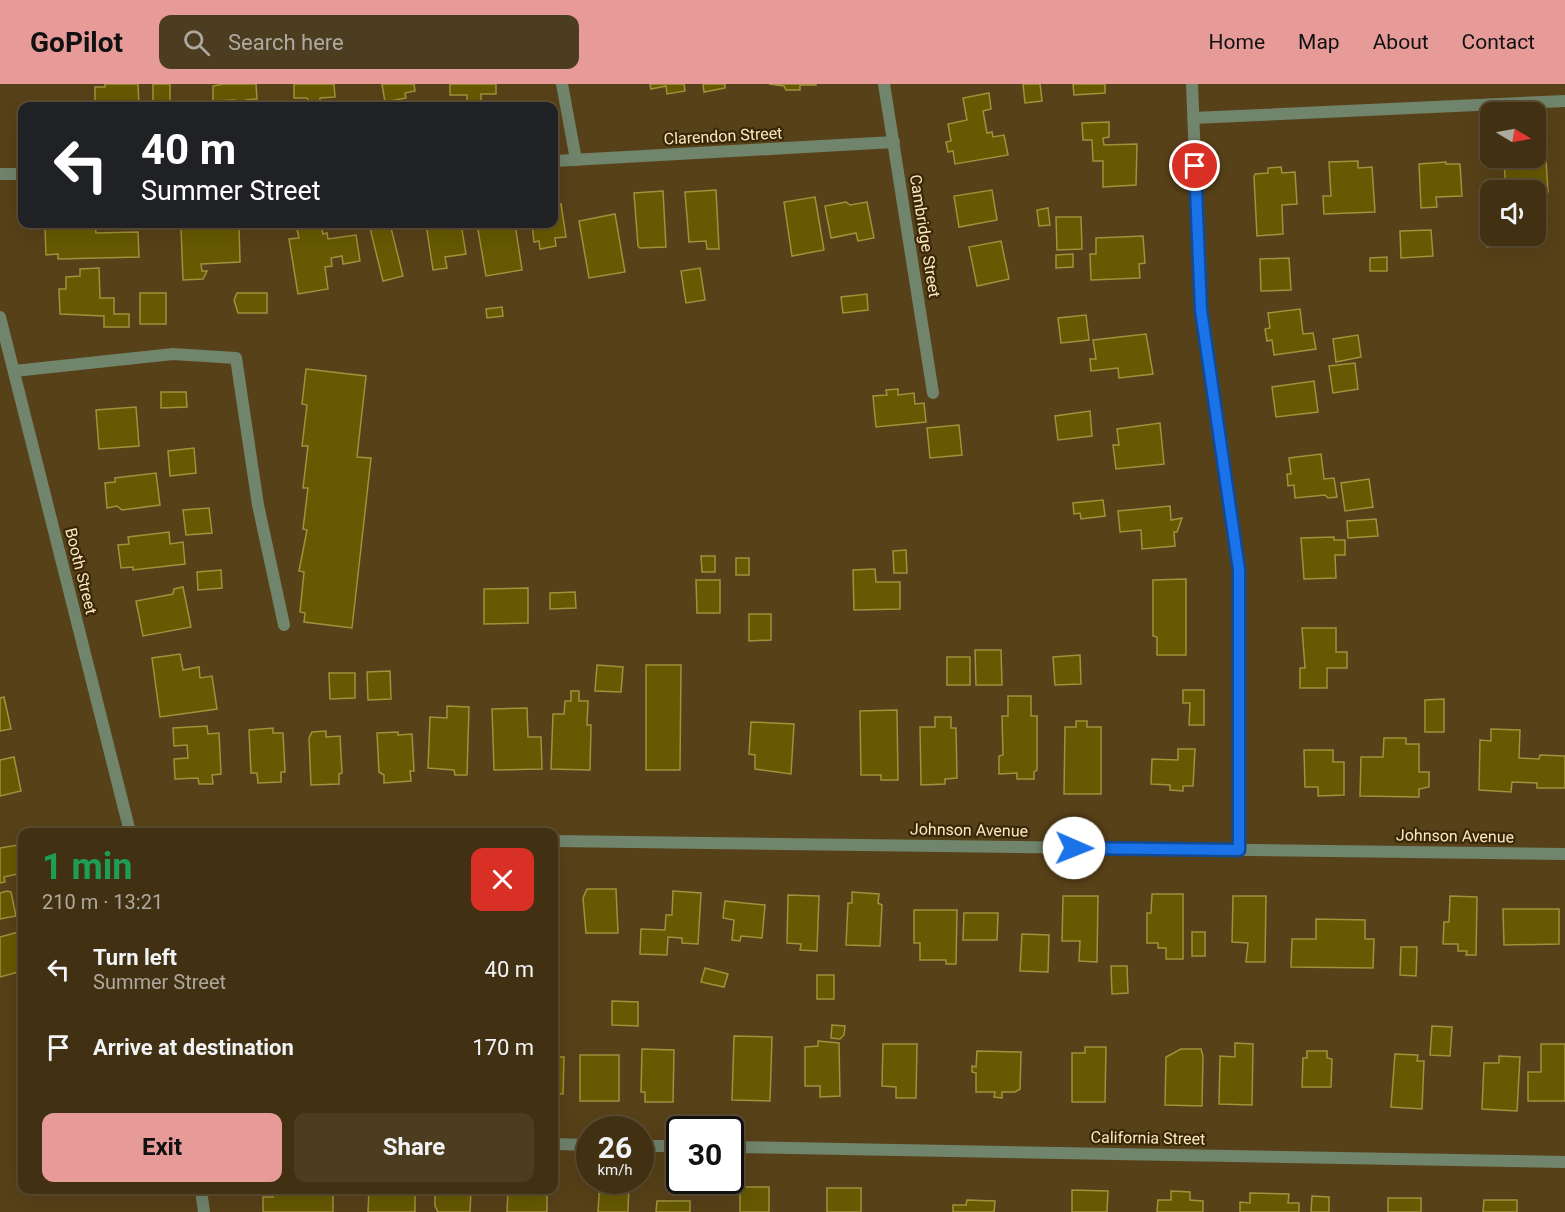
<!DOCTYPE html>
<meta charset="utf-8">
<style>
body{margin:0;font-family:Roboto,sans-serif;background:#4c3d20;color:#f1f3f6;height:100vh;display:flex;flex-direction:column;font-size:22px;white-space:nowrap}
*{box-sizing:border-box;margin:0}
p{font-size:20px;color:#aea99f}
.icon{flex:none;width:33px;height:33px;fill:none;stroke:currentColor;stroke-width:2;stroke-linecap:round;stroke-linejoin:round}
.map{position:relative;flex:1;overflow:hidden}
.panel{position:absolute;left:18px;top:744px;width:540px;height:366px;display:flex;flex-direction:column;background:#413112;border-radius:12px;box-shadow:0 6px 24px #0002,0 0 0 2px #5a4c32}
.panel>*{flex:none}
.top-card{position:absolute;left:18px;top:18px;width:540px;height:126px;border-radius:12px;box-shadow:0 6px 24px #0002,0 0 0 2px #5a4c32;background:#202124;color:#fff;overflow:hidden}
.needle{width:39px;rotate:100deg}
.buttons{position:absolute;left:1480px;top:18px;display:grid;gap:12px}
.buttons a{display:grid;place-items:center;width:66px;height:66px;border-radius:12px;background:#413112;box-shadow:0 6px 24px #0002,0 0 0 2px #5a4c32;font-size:30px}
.speed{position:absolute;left:576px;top:1032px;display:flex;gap:12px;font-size:30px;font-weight:700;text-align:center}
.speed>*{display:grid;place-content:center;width:78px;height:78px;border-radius:50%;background:#413112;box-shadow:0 6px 24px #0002,0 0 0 2px #5a4c32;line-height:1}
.speed small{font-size:15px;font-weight:400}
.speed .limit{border:3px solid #111;border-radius:9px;background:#fff;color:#111}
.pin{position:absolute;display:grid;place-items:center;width:51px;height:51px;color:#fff;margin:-26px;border:3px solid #fff;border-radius:50%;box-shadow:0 2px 6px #0007}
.me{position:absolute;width:66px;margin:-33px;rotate:91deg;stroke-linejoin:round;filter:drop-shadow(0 0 4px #0008)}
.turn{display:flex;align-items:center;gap:21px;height:126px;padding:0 24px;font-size:27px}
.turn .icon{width:78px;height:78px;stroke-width:2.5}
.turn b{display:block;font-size:42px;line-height:51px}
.round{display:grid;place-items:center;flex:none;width:63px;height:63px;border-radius:12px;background:#4c3d20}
.overview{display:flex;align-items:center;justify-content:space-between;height:102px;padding:0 24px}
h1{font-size:36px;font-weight:700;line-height:45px;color:#1e9e55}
.primary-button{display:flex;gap:12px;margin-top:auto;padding:12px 24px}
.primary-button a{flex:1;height:69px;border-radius:12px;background:#e69b98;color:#111;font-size:24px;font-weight:700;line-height:69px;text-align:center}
.primary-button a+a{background:#4c3d20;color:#f1f3f6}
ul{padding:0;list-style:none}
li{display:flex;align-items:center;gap:18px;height:78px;padding:0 24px}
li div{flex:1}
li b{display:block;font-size:22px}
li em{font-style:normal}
header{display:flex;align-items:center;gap:36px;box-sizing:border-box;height:84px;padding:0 30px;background:#e69b98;color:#111}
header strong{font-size:28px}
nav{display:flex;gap:33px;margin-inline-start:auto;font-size:21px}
.search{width:420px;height:54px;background:#4c3d20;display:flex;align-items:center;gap:15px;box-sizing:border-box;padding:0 21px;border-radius:12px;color:#aea99f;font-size:22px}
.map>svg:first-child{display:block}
</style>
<header>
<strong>GoPilot</strong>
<div class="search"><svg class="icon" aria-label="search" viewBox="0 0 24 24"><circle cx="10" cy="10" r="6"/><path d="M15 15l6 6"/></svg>Search here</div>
<nav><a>Home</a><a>Map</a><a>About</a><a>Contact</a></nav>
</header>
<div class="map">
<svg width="1565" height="1128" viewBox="0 0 1565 1128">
<rect width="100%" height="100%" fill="#574118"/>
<path fill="#665902" stroke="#a0913c" stroke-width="1.5" d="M105 0H138L139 22H95V3H105Z
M153 0H170V20H153Z
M223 0H256L257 15 246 16V21H235V16L213 17V2Z
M294 0H334L335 13 320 14V18H309L307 14H294Z
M382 0H414L415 7 405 9 406 14 385 18Z
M450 0H496V10H481V18H467V11H450Z
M650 0H684L685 7 667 10 666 2 651 5Z
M703 0H725V4L704 8Z
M769 0H816V1H800V6H786L784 2Z
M1023 0H1040L1042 17 1025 19Z
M1073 0H1105V9L1074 11Z
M989 9 991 25 983 27 987 49 992 48 993 53 1004 51 1008 71 955 80 953 67 948 68 946 58 951 57 948 40 967 36 963 14Z
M1109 38V53L1103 54 1104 61 1137 60 1136 101 1103 103V77H1093L1092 56H1083L1082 39Z
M1518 74 1546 75 1548 108 1506 106 1504 78 1518 77Z
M1358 77V84L1372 83 1375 128 1324 130 1323 112H1331L1329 78Z
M1446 78V80H1460L1462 112 1436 113 1437 123 1421 124 1419 80Z
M1281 83 1282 89 1295 88 1297 120 1282 121 1283 150 1257 152 1254 93 1255 90 1268 89V84Z
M716 106 719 165H707L706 157 689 158 685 108Z
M992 106 997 136 959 143 954 112Z
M663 107 666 163 640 164 638 162 634 109Z
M815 113 824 166 792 172 784 118Z
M846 118 850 121 867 118 874 154 858 157 856 149 831 154 825 122Z
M561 120 566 153 555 154 556 162 540 165 539 157 534 158 532 140H554V121Z
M1048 124 1050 141 1039 142 1037 126Z
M615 130 625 188 589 194 579 137Z
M1491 130V152H1506L1507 161 1487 163 1485 131Z
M1056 133H1081L1082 165 1057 166Z
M69 140H95L96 149 138 148 139 173 58 175V170L46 171 45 143 69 142Z
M369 140H390L403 192 383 197Z
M426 140H461L466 170 445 173 447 184 433 186Z
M477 140H515L522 186 486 192Z
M239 141 240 178 201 180 202 187H207L203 195 183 196 181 144Z
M321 141 323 150 327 149 328 155 356 151 360 177 343 180 342 172 331 174 332 182 325 183 328 205 298 210 289 155 299 154 297 145Z
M1431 146 1433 172 1401 174 1400 147Z
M1143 152 1145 179 1139 180 1140 194 1091 196 1090 170H1096V154Z
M1001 157 1009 195 977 202 969 163Z
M1073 170V183L1056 184V171Z
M1387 173V187H1370V174Z
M1289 174 1291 206 1261 207 1260 175Z
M99 184 100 214H114V230H129V243H104V232L60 230 59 205H66V193L80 192V185Z
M700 184 705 216 686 219 681 187Z
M140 209H166V240H140Z
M237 209H267V229H238L234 216Z
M867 210 868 226 843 229 841 213Z
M502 223 503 232 487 234 486 225Z
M1300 225 1303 250 1313 249 1316 265 1274 271 1272 256 1267 257 1265 245 1270 244 1268 229Z
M1086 231 1089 256 1061 259 1058 234Z
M1146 250 1153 290 1119 294 1118 284 1091 287 1090 275H1096L1093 256Z
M1358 251 1361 273 1336 278 1333 255Z
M1355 279 1358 305 1333 309 1329 282Z
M306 285 366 292 357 373 371 374 352 544 304 538 305 529 300 528 304 488 299 487 307 446 303 445 308 404H303L308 362H302L307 321 302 320Z
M1314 297 1318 328 1276 333 1272 303Z
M898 305V311L914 309 915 320 924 319 926 338 876 343 873 312 887 311 886 306Z
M161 308H186L187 323 161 324Z
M136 323 139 362 99 365 96 326Z
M1090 327 1092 352 1058 356 1055 332Z
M1160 339 1164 380 1116 385 1113 361H1119L1117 345Z
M959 341 962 371 930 374 927 344Z
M194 364 196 389 170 392 168 367Z
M1321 370 1324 395 1334 394 1337 413 1328 414 1325 411 1295 414 1294 401 1288 402 1287 390H1291L1289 374Z
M156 389 160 421 122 426 117 422 107 424 105 399 115 398V394Z
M1369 395 1373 423 1345 427 1341 399Z
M1103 416 1105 432 1081 435 1080 429 1074 430 1073 419Z
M1170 422 1171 436 1182 434 1177 448H1174L1175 462 1142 465 1141 446 1120 448 1118 427Z
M209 424 212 449 186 451 183 426Z
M1376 435 1378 452 1348 454 1347 437Z
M169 448 170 460 183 458 185 480 133 486V483L121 484 118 461 129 460 128 453Z
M1334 453V456H1345V471H1335L1336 494 1304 495 1301 454Z
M906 466 907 489H894L893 467Z
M701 472H715V488H702Z
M736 474H749V491H736Z
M875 485 876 498H900V525L854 526 853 486Z
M221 486 222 504 198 506 197 488Z
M1186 495V571H1157V553L1153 552V496Z
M696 496H720V529H697Z
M183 503 191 543 143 552 136 517 173 510 174 505Z
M528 504V539L484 540V505Z
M575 508 576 524 550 525V509Z
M749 530H771V556L749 557Z
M1302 544H1336V568H1347V584H1327V604H1300V584H1305Z
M975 566H1001L1002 601H976Z
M180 570 183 586 199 583 200 594 212 592 217 625 160 633 152 574Z
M1080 571 1081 600 1055 601 1053 573Z
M947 573H970V601H947Z
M597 581 623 583 621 608 595 607Z
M646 581H681L680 686H646Z
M390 587 391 615 368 616 367 588Z
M329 589H355V614L330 615Z
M1183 606H1204V641H1189L1190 619H1183Z
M571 607H579V617H588L587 641H591L590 686 551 685 553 630H564L565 617H571Z
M1008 612H1031V632H1037V686L1034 688V695H1017V689L999 690V672L1003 671 1002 632H1008Z
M4 613 11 645 0 647V614Z
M1444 615V648H1425V616Z
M447 622 469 623 467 691H455L454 686 428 684 430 633 447 634Z
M527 624 528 653H541L542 685 494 686 492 625Z
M897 626 898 696H881V691H861L860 627Z
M935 633H951V644H956L957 694 945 695V700L921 701 920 643H935Z
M1076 637H1087V643H1101V710H1064L1065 643H1076Z
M751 638 794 640 791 690 755 685V671L749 670Z
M207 642 208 650 219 649 221 690 212 691 213 700H199L198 694 175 695 174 675 188 674 187 661 174 662 173 644Z
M273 644V649H283L285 688H281V698L258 699 257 689H251L249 646Z
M1491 645 1520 646 1519 674 1539 675 1540 671 1565 672V704H1537V699L1512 698 1511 708 1479 706 1480 656 1491 657Z
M326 647V653L340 652 342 689 339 690V700L311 701 309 654 312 648Z
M398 648V651L412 650 414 687H410L411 697 384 699V691L379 688 377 649Z
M1384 654H1406V660H1419V688H1429V703L1419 705V713L1360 712 1361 673H1383Z
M1178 665H1195L1193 702H1183V707L1170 706V701L1151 700 1152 675 1178 676Z
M1304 666H1333V678H1344V711L1318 712V703H1305Z
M14 673 21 707 0 712V676Z
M18 761 22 789 4 793 5 798 0 799V764Z
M587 805H616L618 849H586L583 814Z
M7 807 11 808 16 832 0 835V809Z
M673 807 701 809 698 860 682 859V854L668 853 667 871 640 870 641 845 665 846 666 831H672Z
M852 808 879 810 878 819 882 821 880 862 846 861 848 819H852Z
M1152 810H1183V875H1166V864H1158V859H1147V829H1151Z
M788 811 819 812 817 867 800 866 801 860 787 859Z
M1063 812H1098L1097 878 1079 877 1080 857H1062Z
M1233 812H1266L1265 878H1246L1248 859 1232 858Z
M1450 812 1477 813 1476 871H1466L1467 867H1458V860H1443L1444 838H1449Z
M725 817 765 821 762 854 741 852 740 857 732 856 734 836 723 834Z
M1503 825H1559V860L1504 861Z
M914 826H957L956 880H946V876H920V859H914Z
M964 829H998L997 856H963Z
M1316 835 1365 836V855H1374L1373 884 1291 883 1292 855H1316Z
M22 847V887L0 893V853Z
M1192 848H1205V872H1192Z
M1022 850 1049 851 1048 888 1020 887Z
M1401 863H1417L1416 892 1400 891Z
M1111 882H1127L1128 909 1112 910Z
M705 884 728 890 724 903 701 898Z
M817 891H834V915H817Z
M612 917 638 918V942L612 941Z
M832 941 845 942 844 951 840 955 831 954Z
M1432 942 1452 943 1450 972 1430 971Z
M734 952 772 953 770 1017 732 1016Z
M818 957 839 959 840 1012 820 1013V1002H805V963L818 962Z
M1235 959 1253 960 1252 1021 1219 1020 1220 972 1235 973Z
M883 960H917L916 1014H896V1003L882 1002Z
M1541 960H1565V1017H1528V988H1541Z
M1085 963H1106L1105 1018H1072V969H1085Z
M554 965H557V973H564L563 1010 554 1009Z
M642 965 674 966 673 1018H645V1008H641Z
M1181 965H1201L1203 972 1202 1022 1165 1021 1166 973Z
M977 967 1021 968 1020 1005 1015 1008H1002V1014L994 1013 995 1008H976V989L972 988V982L976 983Z
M1307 967H1327V974L1332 975 1331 1003H1302L1303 974H1307Z
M1395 970 1418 971 1417 977H1424L1422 1025 1391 1023Z
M580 971H619V1017H580Z
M1499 972 1520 973 1517 1027 1482 1025 1484 979H1499Z
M600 1096 629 1098 628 1128H598Z
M740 1103H769V1128H740Z
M827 1104H861V1128H827Z
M272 1106H291V1111L333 1109V1128H263V1113H273Z
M369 1106H415V1128H368Z
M435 1106H471L470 1128H438L435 1122Z
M522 1106 547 1107V1128H507L508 1107Z
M1072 1106 1108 1107 1107 1128H1072Z
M1171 1107 1190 1108V1116L1203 1117V1128H1157L1158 1116H1171Z
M1250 1109 1289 1110 1288 1119H1299V1128H1240V1118L1250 1119Z
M1312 1112 1329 1113V1128H1311Z
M1388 1114H1421V1128H1388Z
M967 1116 995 1117 994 1128H953V1121H966Z
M1484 1116H1517V1128H1483Z
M657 1117H690V1128H656Z"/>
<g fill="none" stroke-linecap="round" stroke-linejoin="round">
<path stroke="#71846c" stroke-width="12" d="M14 287 173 270 236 274 258 421 284 541"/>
<path stroke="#71846c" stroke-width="12" d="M562 0 576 76
M884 0 933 309
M1192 0 1201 226 1239 486V766
M1193 34 1565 17
M554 77 894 58
M0 90H22
M0 233 130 748
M554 757 1565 770
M554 1060 590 1061
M640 1062H680
M730 1063 1565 1078
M201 1106 204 1128"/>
</g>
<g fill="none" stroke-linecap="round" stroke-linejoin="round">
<g stroke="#114b97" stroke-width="15">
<path id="route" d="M1074 764 1239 766V486L1201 226 1195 82"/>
</g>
<use href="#route" stroke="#1a73e8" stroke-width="10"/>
</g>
<g text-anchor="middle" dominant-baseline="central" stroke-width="4.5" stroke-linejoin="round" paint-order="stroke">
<g font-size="16" fill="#fde6c2" stroke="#392807">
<text transform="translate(723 52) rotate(-3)">Clarendon Street</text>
<text transform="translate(925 152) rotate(81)">Cambridge Street</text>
<text transform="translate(81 487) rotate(76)">Booth Street</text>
<text transform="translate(969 746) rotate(1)">Johnson Avenue</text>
<text transform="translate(1455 752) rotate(1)">Johnson Avenue</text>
<text transform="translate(1148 1054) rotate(1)">California Street</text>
</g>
</g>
</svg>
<div class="buttons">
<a><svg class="needle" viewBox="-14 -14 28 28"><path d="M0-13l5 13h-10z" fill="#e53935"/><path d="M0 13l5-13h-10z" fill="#aea99f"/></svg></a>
<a><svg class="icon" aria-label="sound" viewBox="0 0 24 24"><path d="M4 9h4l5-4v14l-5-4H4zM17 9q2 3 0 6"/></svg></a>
</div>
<div class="speed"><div>26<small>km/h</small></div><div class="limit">30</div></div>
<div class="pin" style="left:1195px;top:82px;background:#d93025"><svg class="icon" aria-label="arrive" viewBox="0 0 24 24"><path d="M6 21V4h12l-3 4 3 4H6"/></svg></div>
<svg class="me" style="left:1074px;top:764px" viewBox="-20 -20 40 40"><circle r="19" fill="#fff"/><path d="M0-13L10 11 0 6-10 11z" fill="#1a73e8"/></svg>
<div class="top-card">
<div class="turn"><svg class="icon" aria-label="left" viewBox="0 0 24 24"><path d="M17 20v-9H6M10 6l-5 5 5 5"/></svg><div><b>40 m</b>Summer Street</div></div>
</div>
<section class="panel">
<div class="overview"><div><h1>1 min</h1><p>210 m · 13:21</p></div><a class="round" style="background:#d93025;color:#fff"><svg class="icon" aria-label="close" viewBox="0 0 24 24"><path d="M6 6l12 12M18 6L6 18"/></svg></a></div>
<ul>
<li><svg class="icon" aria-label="left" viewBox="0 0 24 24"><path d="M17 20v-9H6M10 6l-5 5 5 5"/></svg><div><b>Turn left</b><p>Summer Street</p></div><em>40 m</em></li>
<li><svg class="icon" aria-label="arrive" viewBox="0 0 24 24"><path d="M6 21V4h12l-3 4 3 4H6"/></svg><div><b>Arrive at destination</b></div><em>170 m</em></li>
</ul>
<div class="primary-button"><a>Exit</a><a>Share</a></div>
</section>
</div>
